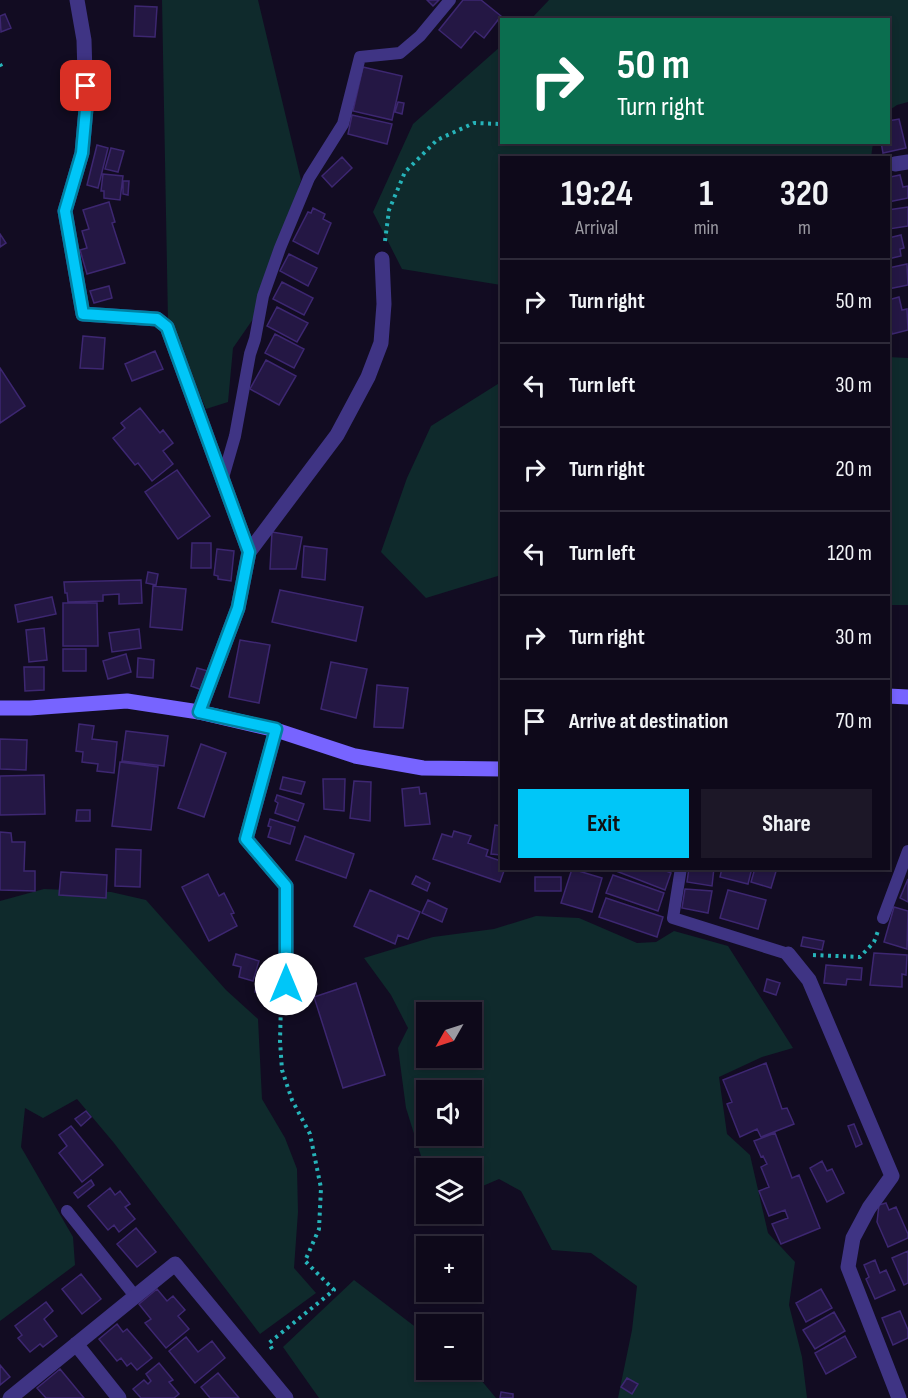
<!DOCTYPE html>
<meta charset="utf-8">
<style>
body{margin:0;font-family:"Sofia Sans Condensed",sans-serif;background:#1c1727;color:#f1f3f6;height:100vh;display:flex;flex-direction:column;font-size:22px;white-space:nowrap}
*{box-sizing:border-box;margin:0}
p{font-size:20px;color:#9b9aa2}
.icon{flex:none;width:33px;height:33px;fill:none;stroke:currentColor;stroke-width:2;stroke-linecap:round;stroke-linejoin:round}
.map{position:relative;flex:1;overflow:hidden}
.drawer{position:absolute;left:500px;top:156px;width:390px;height:714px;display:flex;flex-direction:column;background:#0e091a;border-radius:0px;box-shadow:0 3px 9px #0003,0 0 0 2px #2e2a39}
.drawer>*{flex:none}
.guide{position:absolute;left:500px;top:18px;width:390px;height:126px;border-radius:0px;box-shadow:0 3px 9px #0003,0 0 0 2px #2e2a39;background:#0b6e4f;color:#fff;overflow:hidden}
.needle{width:39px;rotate:231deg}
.tools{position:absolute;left:416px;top:1002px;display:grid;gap:12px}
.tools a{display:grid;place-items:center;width:66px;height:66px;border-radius:0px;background:#0e091a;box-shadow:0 3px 9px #0003,0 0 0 2px #2e2a39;font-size:30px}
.pin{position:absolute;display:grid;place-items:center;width:51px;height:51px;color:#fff;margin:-26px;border-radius:12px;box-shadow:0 3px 9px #0006}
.me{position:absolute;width:66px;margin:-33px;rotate:0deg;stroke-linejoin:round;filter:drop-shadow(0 0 4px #0008)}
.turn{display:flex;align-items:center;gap:21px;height:126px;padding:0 18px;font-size:27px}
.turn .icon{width:78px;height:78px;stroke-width:2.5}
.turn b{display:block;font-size:42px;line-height:51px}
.eta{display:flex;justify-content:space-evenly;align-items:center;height:102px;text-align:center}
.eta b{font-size:36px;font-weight:700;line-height:42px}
.button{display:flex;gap:12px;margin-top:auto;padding:12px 18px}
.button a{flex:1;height:69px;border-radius:0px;background:#00c6f8;color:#111;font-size:24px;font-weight:700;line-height:69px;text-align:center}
.button a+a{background:#1c1727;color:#f1f3f6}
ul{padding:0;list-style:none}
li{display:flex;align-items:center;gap:18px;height:84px;padding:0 18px;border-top:2px solid #2e2a39}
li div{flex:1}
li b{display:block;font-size:22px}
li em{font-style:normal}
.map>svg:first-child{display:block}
</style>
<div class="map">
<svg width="908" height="1398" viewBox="0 0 908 1398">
<rect width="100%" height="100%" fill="#120c22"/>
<path fill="#0f2a2c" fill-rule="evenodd" d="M162 0H258L301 180 260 309 233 348 228 402 206 409 168 321Z
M549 0H908V102L897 105 888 111V20L531 19Z
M501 46V142L873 143 871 157 501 158V285L402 269 373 212 413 124Z
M888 357 908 358V605H888Z
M501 382V575L426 598 381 552 407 478 431 426Z
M44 889 111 892 146 900 226 990 258 1019 262 1099 285 1138 297 1169 298 1212 294 1268 316 1293 260 1334 114 1143 77 1099 43 1118 25 1108 21 1147 73 1237 75 1265 0 1321V901Z
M536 916 579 918 637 943 656 942 674 931 728 946 793 1048 762 1057 719 1077 727 1134 750 1155 768 1233 795 1262 789 1305 802 1357 807 1398H618L632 1330 637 1286 591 1253 552 1250 521 1191 499 1179 471 1191V1168H426V1172L406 1108 398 1048 408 1028 391 995 364 958 433 937 494 929ZM426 1012H471V1058H426ZM426 1090H471V1136H426Z
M354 1280 426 1335V1370L471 1368 496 1398H319L283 1347Z"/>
<path fill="#241744" stroke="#3d2771" stroke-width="1.5" d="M427 0H439L433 6Z
M463 0H481L501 16 484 38 475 31 461 48 439 30Z
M135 6 157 7 155 37 134 36Z
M5 14 11 28 1 32 0 16Z
M363 67 402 76 392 120 353 111Z
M398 102 404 103 402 114 395 112Z
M352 115 392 124 387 144 348 134Z
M899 119 906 148 883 153 881 142H888V121Z
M97 145 108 148 98 188 87 185Z
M111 148 124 151 118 172 105 169Z
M342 157 352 168 332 187 322 176Z
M103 174 123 176 120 200 104 198V191H101Z
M900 175 903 187 908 186V198L888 202 890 177Z
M123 181H129L128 195 123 194Z
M109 202 115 222 112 223 125 263 87 274 80 250 87 248 82 231 89 229 83 210Z
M908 207V226L889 229 888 210Z
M313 208 325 214 323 219 331 223 318 254 293 241 308 212 311 213Z
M0 234 6 243 0 247Z
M901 235 904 248 900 249 901 256 888 259V238Z
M289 254 317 268 308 286 280 271Z
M907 264 908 285 888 289V268Z
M282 282 313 298 304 315 273 299Z
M109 286 112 298 94 303 90 291Z
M899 297 902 310 907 309 908 330 892 334 888 316V300Z
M277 307 308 323 297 342 267 326Z
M275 334 304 349 294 368 265 353Z
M83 336 105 338 103 369 80 368Z
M155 351 163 369 132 381 125 364Z
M266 360 296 376 279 405 250 389Z
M0 368 25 406 0 423Z
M140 408 160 433 163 430 173 443 163 451 173 464 152 481 138 463 135 465 113 438 125 428 121 423Z
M177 470 210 516 178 539 145 492Z
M272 532 302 537 296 569H270Z
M192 543H211V568H191Z
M304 546 327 549 325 580 302 577Z
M217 549 234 551 231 581 218 579V576L214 575Z
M148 572 158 574 156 585 146 583Z
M141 580 142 603 119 604V594L103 595V601L68 602 67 593H65L64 582Z
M153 586 186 589 182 630 150 627Z
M280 590 363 607 356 641 272 622Z
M52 597 56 614 18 622 15 605Z
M63 603H97L98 646H63Z
M44 628 47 660 29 662 26 630Z
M139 629 141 648 112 652 109 633Z
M240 640 270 645 259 703 229 697Z
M63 649H86V671H63Z
M126 654 131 672 108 679 103 661Z
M138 658 154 660 153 678 137 677Z
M331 662 367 669 356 718 321 709Z
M24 667H44V690L25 691Z
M197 668 208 671 202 690 191 686Z
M377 685 408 688 403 728 374 727Z
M79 724 94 726 92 739 117 742 114 773 97 771 98 764 82 762 83 752 76 751Z
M126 731 168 736 164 766 122 761Z
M0 739 27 740 26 770 0 769Z
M201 744 226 753 204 817 178 808Z
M120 762 158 767 151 830 112 826Z
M44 775 45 814 0 815V776Z
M283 777 305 782 301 794 280 789Z
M323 779H345L344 811 324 809Z
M354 781 371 782 370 821 350 818Z
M419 787 420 794 426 793 430 824 405 826 402 789Z
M277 795 304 804 298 821 275 813 278 803 275 801Z
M77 810H90V821H76Z
M270 819 295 827 290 844 268 837 271 827 268 826Z
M495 825 501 826V855L491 854Z
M454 831 471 836 468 843 488 850 486 856 501 861V868H505L500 882 433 859 442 834 452 837Z
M0 832 11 833 12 842H25L24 871H35V891L0 890Z
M305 836 354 854 346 878 296 860Z
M116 849 141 850 140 887 115 886Z
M659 868 671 873 665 890 611 869Z
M689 868H714L712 886 687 882Z
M722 868H752L748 884 720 877Z
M755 868H777L771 888 751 882Z
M572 869 602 878 592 912 561 903Z
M61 872 107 875 106 898 59 895Z
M208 874 219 896 224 893 234 913 231 914 237 926 209 941 182 887Z
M613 875 664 893 658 911 606 893Z
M416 876 430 883 427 891 412 884Z
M535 877H561V891H535Z
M908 879V902L900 898Z
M685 889 712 891 708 913 682 908Z
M370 890 420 912 408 939 398 935 395 944 354 926Z
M728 890 766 900 758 929 720 918Z
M606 898 663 917 657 937 599 917Z
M428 900 447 909 442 922 422 913Z
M894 907 908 911 907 949 884 942Z
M803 937 824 941 822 950 801 946Z
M874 953 907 955 906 975 902 974V987L870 985Z
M236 954 259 961 253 981 239 977 241 967 233 965Z
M826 965 862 968 861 980 847 979 846 985 824 983Z
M767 979 780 983 776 995 764 991Z
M256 983 271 985 270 993 255 992Z
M356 983 385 1075 343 1088 314 997Z
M766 1063 782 1109 787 1108 794 1124 761 1137 757 1129 740 1137 727 1104 732 1102 723 1080Z
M86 1111 91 1117 81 1126 75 1119Z
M854 1124 862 1144 856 1147 848 1126Z
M71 1126 103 1165 82 1182 59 1153 67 1146 59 1135Z
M775 1133 792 1178 799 1175 820 1228 781 1244 772 1224 788 1218 785 1210 769 1216 759 1191 769 1187 761 1167 767 1164 763 1156 761 1157 754 1141Z
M822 1161 827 1171 832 1169 844 1193 827 1202 810 1168Z
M91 1180 94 1185 78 1198 74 1193Z
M110 1188 115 1195 120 1191 130 1204 125 1207 135 1219 119 1232 114 1225 108 1230 88 1206Z
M886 1203 889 1210 896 1207 908 1234V1238L888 1247 877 1222 879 1205Z
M136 1228 156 1252 137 1267 117 1244Z
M908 1251V1283L904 1285 892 1258Z
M875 1260 880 1273 886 1270 895 1290 875 1299 866 1279 869 1277 864 1265Z
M81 1274 101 1299 82 1314 62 1289Z
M157 1289 167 1301 173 1296 185 1310 178 1316 189 1329 166 1348 145 1323 151 1319 139 1304Z
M821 1289 832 1308 806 1322 796 1303Z
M46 1302 53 1311 44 1319 57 1336 43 1347 40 1344 30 1352 18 1338 22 1335 15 1326Z
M900 1311 908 1330V1338L893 1345 882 1318Z
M834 1312 845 1331 815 1349 803 1330Z
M117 1324 123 1332 127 1329 152 1358 137 1370 131 1363 127 1366 121 1358 117 1361 99 1339Z
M845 1336 856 1357 826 1374 815 1353Z
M186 1337 198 1352 212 1341 225 1358 195 1383 169 1351Z
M159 1363 173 1380 169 1382 179 1394 174 1398H141L133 1389 144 1380 148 1384 151 1381 146 1374Z
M0 1365 10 1377 0 1385Z
M60 1369 84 1398H46L37 1388Z
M218 1373 239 1398H210L201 1387Z
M627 1378 638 1384 632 1394 621 1387Z
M501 1392 513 1394V1398H500Z"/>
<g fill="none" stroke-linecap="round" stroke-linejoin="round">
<path stroke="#26b3b9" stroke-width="4" stroke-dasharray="3 4.5" stroke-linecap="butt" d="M0 64 2 68 0 69
M385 241 389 210 405 172 437 140 474 123 501 124
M813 955 860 957 874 942 878 931
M272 1349 269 1343 334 1290 305 1261 319 1229 321 1188 310 1134 292 1100 282 1070 280 1041 281 1002"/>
<path stroke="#3f3484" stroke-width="12" d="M222 481 235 436 250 354 255 339 263 296 280 248 309 178 343 124 360 57 400 53 420 36 450 0
M681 868 673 918 788 954
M883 918 908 851
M67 1211 135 1296"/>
<path stroke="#3f3484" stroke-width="15" d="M77 0 84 40 86 109 82 153 65 211 83 314 157 319 167 327 249 552
M895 164 908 162
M199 712 238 608 249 552 337 435 368 377 381 343 384 304 382 259
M276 730 246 839 286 886V984
M788 954 809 980 892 1176 869 1208 853 1238 848 1267 899 1398
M76 1344 119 1398
M10 1398 175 1264 286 1398"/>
<path stroke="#7764ff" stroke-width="15" d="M888 696 908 697
M0 708H30L127 701 199 712 276 730 355 756 423 768 501 769"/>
</g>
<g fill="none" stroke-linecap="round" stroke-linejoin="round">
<g stroke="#0081a1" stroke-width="15">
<path id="route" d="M86 86V109L82 153 65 211 83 314 157 319 167 327 249 552 238 608 199 712 276 729 246 839 286 886V984"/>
</g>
<use href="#route" stroke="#00c6f8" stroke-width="10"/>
</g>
</svg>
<div class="tools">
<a><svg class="needle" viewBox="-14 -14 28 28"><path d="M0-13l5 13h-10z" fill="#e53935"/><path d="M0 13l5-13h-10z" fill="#9b9aa2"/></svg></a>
<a><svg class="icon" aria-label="sound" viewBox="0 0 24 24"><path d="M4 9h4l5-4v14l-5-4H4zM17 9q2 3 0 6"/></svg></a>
<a><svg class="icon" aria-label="layers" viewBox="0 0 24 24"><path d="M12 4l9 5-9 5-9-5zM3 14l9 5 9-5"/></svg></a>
<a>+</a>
<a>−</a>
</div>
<div class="pin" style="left:86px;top:86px;background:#d93025"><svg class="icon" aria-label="arrive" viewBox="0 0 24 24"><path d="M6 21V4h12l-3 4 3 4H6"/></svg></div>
<svg class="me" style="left:286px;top:984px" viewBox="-20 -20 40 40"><circle r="19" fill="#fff"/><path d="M0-13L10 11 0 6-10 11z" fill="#00c6f8"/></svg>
<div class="guide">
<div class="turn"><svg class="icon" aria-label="right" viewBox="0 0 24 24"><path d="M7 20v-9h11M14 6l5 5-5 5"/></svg><div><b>50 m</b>Turn right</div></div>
</div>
<section class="drawer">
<div class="eta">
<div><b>19:24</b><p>Arrival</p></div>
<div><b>1</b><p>min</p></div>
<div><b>320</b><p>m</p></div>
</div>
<ul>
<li><svg class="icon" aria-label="right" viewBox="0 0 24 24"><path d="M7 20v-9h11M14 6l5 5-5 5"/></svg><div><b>Turn right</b></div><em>50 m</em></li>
<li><svg class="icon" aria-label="left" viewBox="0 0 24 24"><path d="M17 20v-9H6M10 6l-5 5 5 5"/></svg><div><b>Turn left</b></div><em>30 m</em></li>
<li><svg class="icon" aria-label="right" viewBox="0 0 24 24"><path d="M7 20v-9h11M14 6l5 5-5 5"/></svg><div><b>Turn right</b></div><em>20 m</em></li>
<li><svg class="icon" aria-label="left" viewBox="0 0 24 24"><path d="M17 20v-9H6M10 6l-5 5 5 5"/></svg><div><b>Turn left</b></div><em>120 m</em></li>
<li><svg class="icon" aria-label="right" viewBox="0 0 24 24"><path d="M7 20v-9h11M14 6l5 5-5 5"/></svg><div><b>Turn right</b></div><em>30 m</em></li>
<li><svg class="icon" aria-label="arrive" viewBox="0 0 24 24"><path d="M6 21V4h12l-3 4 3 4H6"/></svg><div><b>Arrive at destination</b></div><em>70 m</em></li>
</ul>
<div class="button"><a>Exit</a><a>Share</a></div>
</section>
</div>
